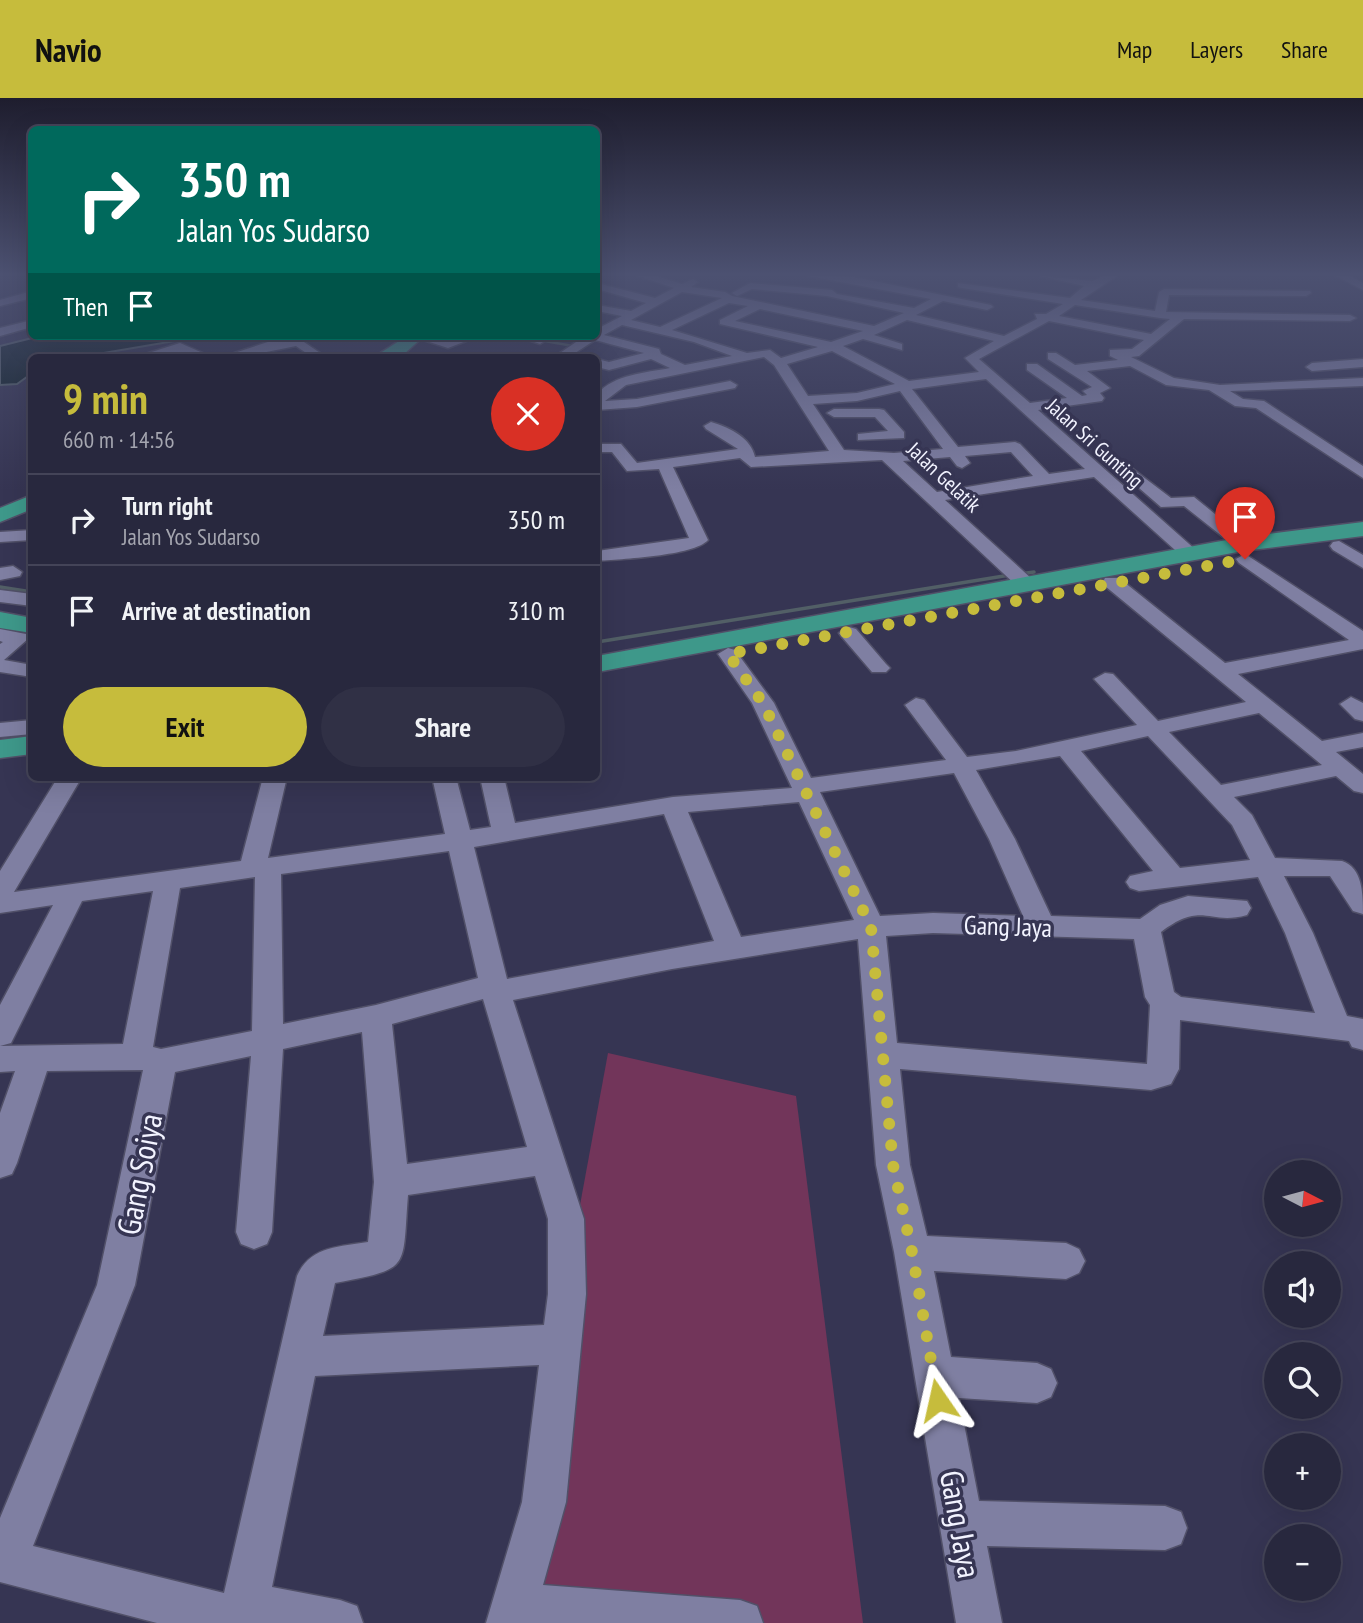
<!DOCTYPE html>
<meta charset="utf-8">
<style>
body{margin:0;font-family:"PT Sans Narrow",sans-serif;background:#303045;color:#f1f3f6;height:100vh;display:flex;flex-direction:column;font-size:26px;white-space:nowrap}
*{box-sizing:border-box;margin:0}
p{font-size:23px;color:#a5a6b0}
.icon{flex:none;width:38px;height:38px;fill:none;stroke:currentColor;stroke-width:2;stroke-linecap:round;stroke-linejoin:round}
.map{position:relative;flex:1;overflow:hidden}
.sheet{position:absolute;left:28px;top:256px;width:572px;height:427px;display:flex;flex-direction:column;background:#28283e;border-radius:10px;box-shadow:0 7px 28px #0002,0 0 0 2px #444458}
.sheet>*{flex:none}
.guide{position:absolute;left:28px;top:28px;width:572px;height:214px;border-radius:10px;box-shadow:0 7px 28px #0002,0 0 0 2px #444458;background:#00695c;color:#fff;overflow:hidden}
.needle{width:46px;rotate:96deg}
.controls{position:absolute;left:1264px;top:1062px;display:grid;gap:14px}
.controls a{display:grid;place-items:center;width:77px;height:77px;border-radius:50%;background:#28283e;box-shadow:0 7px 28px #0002,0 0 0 2px #444458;font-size:35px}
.pin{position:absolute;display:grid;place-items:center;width:60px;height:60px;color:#fff;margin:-72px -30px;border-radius:50% 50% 50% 0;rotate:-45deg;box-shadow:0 0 7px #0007}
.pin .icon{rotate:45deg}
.me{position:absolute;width:77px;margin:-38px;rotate:349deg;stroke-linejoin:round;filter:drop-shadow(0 0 5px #0008)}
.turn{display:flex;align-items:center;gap:24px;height:147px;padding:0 35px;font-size:32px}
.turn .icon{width:91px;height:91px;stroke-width:2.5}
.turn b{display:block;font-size:49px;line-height:60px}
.then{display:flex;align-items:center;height:66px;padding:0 35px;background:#0003;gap:14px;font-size:26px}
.round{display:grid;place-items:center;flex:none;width:74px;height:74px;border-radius:37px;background:#303045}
.summary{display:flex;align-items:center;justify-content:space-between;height:119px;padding:0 35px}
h1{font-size:42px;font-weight:700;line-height:52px;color:#c6bc3c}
.action{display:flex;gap:14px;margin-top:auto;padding:14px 35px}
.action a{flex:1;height:80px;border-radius:42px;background:#c6bc3c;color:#111;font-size:28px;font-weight:700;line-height:80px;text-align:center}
.action a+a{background:#303045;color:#f1f3f6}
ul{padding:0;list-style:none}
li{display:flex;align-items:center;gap:21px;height:91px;padding:0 35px;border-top:2px solid #444458}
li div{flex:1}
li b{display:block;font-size:26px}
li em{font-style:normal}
header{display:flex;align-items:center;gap:42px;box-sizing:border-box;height:98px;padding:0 35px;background:#c6bc3c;color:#111}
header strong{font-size:33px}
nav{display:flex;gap:38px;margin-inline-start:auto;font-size:24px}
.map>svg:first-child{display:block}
</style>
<header>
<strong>Navio</strong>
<nav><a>Map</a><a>Layers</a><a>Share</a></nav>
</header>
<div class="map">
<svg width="1363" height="1525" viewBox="0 0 1363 1525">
<rect width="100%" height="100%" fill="#363553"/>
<path fill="#72355a" d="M608 955 796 998 863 1525H503Z"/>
<path fill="#0d1f25" stroke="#525f66" stroke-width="2" d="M40 238H204L80 259H32L31 276 17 286 0 287V248Z"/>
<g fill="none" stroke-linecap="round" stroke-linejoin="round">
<path stroke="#525f66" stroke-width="2.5" d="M539 242 573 248 558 259"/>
<path stroke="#525f66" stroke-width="3.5" d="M1020 476 1034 474
M0 489 32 494
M597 544 1010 477"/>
<g stroke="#515068" stroke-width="3">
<path id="minor" d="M638 178H656L682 186 693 181 698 184 691 189 725 194 732 198 874 228 904 215 827 198 752 191 737 198 732 195 750 185 832 192 837 196 914 210 931 201 808 178 854 179 991 207 993 209 987 212 943 203 916 217 1004 238 1037 221 1035 216H1046L1063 206 962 190 958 189V185L1070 200 1084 188 1040 178 1093 183 1103 178H1117L1081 202 1155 213 1159 194 1164 191 1310 193 1311 195 1306 198 1169 197 1166 214 1350 217 1356 220 1350 223 1184 221 1139 258 1131 259 1174 280 1220 287 1363 280V288L1230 293 1243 301 1264 303 1363 368V380L1256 310 1235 308 1209 292 1166 287 1130 268 1087 273 1110 290 1100 295 1104 300 1102 303 1038 312 1197 453 1200 457 1197 461H1185L1094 379 945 402 1033 482 1035 486 1026 492 1019 490 882 362 751 369 740 360 673 369 708 442C694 458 620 461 597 463V453L689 440 659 371 627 373 612 354H597V346H621L637 365 738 351 706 331 704 328 711 324C732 330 751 341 755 359L829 353 774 267 764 259 626 287 605 303 637 301 730 283 737 287 735 290 637 309 597 312V296C615 276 645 275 670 270L651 261 609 272 597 269V261L609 264 644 255 595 242 569 259H554L585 238H597V231L622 218 597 213V207L631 213 646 205 597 191V185L655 200 674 190ZM682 194 722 200 660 229 631 222ZM729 205 748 208 720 222V226L818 249 781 260 770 252 747 255 672 232ZM1075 207 1160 220 1170 221 1151 236 1059 218ZM760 211 863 233 831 244 735 223ZM907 222 994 243 965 260 979 274 909 283 843 248 863 241 902 252V246L874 237ZM1049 223 1144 242 1132 251 1110 252V258L1118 262 1075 267 1056 255H1048V261L1092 289 1083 293 1087 297 1082 298 1037 266H1027V272L1067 300 1030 305 979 261ZM622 227 694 244 732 258 685 267 661 256 659 251 604 237ZM832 253 895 286 857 295 808 298 787 266ZM986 281 1085 371 1049 376 1020 346 1015 344 958 349 912 291ZM900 293 943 351 894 355 844 352 813 306 857 303ZM1011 354 1033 378 937 394 903 363 950 359 957 368 962 370 970 365 965 358Z
M1336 178H1350L1363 185V192Z
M32 193V200L0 208V202Z
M32 222V229L0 238V230Z
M411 238 448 242 479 238 448 250Z
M517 238H538L546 242 540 246Z
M298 240 326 259H312L296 248 242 259H222L271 243Z
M180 245 212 259C200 259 185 253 177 254 163 254 150 259 136 259Z
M1363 261V269L1312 273 1306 269 1312 265Z
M879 311 884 312 904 334V340L858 342V336L888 333 875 319H834L827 315 834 311Z
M1121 362 1171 400 1194 399 1252 446 1249 450H1237L1184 408 1161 409 1116 370 1113 367Z
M32 432V442L0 444V434Z
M1339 443 1363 457V470L1333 452 1330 448 1333 444Z
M1245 456 1363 533V551L1238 576 1322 643 1363 635V649L1336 654 1363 676V695L1354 693 1336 678 1234 699 1252 717 1275 760 1342 763C1363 770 1363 797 1363 816L1353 813 1330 778H1284L1313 835 1347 918 1363 921V952L1352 949 1349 943 1180 922 1179 971 1171 986 1151 992 900 971 910 1067 927 1138 1066 1145 1079 1151 1085 1163 1079 1175 1066 1181 934 1173 951 1259 1037 1265 1051 1271 1057 1285 1051 1299 1037 1305 959 1300 979 1403 1165 1408 1181 1414 1187 1430 1181 1446 1165 1452 987 1448 1002 1525H956L894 1154 876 1067 858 841 672 871 513 902 584 1121 586 1196 566 1404 543 1487 740 1502 757 1508 763 1525H486L522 1404 539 1267 315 1278 272 1489 340 1502 357 1508 363 1525H157L0 1484V1420L97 1187 143 972 47 973 17 1065 12 1076 0 1080V1015L15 973 0 974V948L123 946 153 793 82 803 11 945 0 948V907L53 807 0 815V773L58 679H82L14 794 241 763 263 679H287L268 760 445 736 432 679H456L470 732 491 729 480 679H504L515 725 673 699 792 690 752 605 718 556 728 550 735 552 774 605 811 680 946 662 905 607 916 600 924 602 967 659 1016 653 1137 627 1094 581 1105 575 1113 576 1158 623 1246 604 1105 488 1103 484 1105 480H1119L1225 565 1349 542 1239 465 1236 461ZM1259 615 1322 667 1221 687 1169 634ZM1148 638 1232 727 1250 762 1180 770 1081 653ZM1060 658 1153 773 1130 778 1126 784 1130 790 1139 793 1258 779 1285 835 1315 915 1181 899 1174 894 1161 834C1203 802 1208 828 1247 817L1251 810 1247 803 1188 798 1160 807 1140 821 1051 818 1015 741 976 672ZM954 675 989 741 1023 818 933 815 880 818 820 694ZM799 704 854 822 741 839 688 714ZM664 716 714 843 507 881 474 749ZM449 753 478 880 376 907 283 926 281 776ZM255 779 252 933 161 951 153 949 180 790ZM933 835 1134 841 1145 899 1150 907 1147 966 897 945 886 838ZM483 901 527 1049 407 1066 392 926ZM362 934 374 1084 368 1144C339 1149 310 1148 297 1178L224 1495 33 1448 135 1187 175 974 251 958 236 1134 241 1146 254 1151 267 1146 272 1134 283 951ZM535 1078 548 1121V1196L544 1227 323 1238 335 1185C412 1170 402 1173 408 1097Z
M13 468 22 474 20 478 0 482V470Z
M0 492 32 496V508L0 504Z
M849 529 856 531 886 566 890 570 886 574H872L842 539 839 535Z
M0 531 26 536 29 540 4 562 32 567V579L0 574V546L3 544 0 543Z
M1351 599 1363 605V623L1355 621 1340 606Z
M32 622V636L0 639V625Z"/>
</g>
<g stroke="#515068" stroke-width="3">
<path id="major" d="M407 238H424L404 256 374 259Z
M32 397V411L0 424V410Z
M1363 424V438L1243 453 597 574V558L1243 439Z
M0 514 32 520V535L0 530Z
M32 638V656L0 660V642Z"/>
</g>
<use href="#minor" fill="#7f7fa2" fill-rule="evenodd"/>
<use href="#major" fill="#3e988a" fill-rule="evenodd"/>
</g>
<linearGradient id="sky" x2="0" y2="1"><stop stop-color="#1e1d2e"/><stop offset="0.45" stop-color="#4c5171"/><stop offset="1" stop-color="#4c5171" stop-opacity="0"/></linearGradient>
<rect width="1363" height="392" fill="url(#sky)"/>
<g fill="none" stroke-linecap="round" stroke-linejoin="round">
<path stroke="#c6bc3c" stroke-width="12" stroke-dasharray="0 21.6" d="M938 1302 912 1154 893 1067 871 829 763 605 728 556 1245 461"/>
</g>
<g text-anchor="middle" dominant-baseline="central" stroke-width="7" stroke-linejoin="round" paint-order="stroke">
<g font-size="21" fill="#f2f3ff" stroke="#363553">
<text transform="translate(1095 345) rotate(42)">Jalan Sri Gunting</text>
<text transform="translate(944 379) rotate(43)">Jalan Gelatik</text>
</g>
<g font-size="26" fill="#f2f3ff" stroke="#363553">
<text transform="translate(1008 828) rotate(2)">Gang Jaya</text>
</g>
<g font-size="32" fill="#f2f3ff" stroke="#363553">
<text transform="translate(139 1076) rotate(-79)">Gang Soiya</text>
<text transform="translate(961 1426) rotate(80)">Gang Jaya</text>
</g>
</g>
</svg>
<div class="controls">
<a><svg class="needle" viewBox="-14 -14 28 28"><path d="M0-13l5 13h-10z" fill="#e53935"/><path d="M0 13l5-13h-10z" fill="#a5a6b0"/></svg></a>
<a><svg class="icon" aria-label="sound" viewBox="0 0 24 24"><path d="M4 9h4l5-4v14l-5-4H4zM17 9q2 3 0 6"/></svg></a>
<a><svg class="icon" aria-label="search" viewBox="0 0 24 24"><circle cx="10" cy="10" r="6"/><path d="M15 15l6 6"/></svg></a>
<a>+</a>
<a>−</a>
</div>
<div class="pin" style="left:1245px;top:461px;background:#d93025"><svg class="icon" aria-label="arrive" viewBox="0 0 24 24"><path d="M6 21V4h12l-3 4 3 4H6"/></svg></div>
<svg class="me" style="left:938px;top:1302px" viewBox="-20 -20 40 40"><path d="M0-17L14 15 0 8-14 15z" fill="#c6bc3c" stroke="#fff" stroke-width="4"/></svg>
<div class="guide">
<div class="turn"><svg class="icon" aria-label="right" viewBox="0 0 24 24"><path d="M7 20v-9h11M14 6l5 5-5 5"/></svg><div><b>350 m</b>Jalan Yos Sudarso</div></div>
<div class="then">Then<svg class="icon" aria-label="arrive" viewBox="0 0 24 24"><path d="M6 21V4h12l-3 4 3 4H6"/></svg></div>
</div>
<section class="sheet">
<div class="summary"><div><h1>9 min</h1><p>660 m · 14:56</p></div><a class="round" style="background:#d93025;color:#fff"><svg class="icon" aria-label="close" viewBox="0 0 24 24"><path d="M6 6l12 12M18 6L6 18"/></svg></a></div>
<ul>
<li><svg class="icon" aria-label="right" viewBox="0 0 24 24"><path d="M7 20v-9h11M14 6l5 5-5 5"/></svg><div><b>Turn right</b><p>Jalan Yos Sudarso</p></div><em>350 m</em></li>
<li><svg class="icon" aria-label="arrive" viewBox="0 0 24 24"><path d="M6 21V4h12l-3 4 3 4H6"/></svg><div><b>Arrive at destination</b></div><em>310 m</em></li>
</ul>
<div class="action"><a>Exit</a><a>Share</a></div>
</section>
</div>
